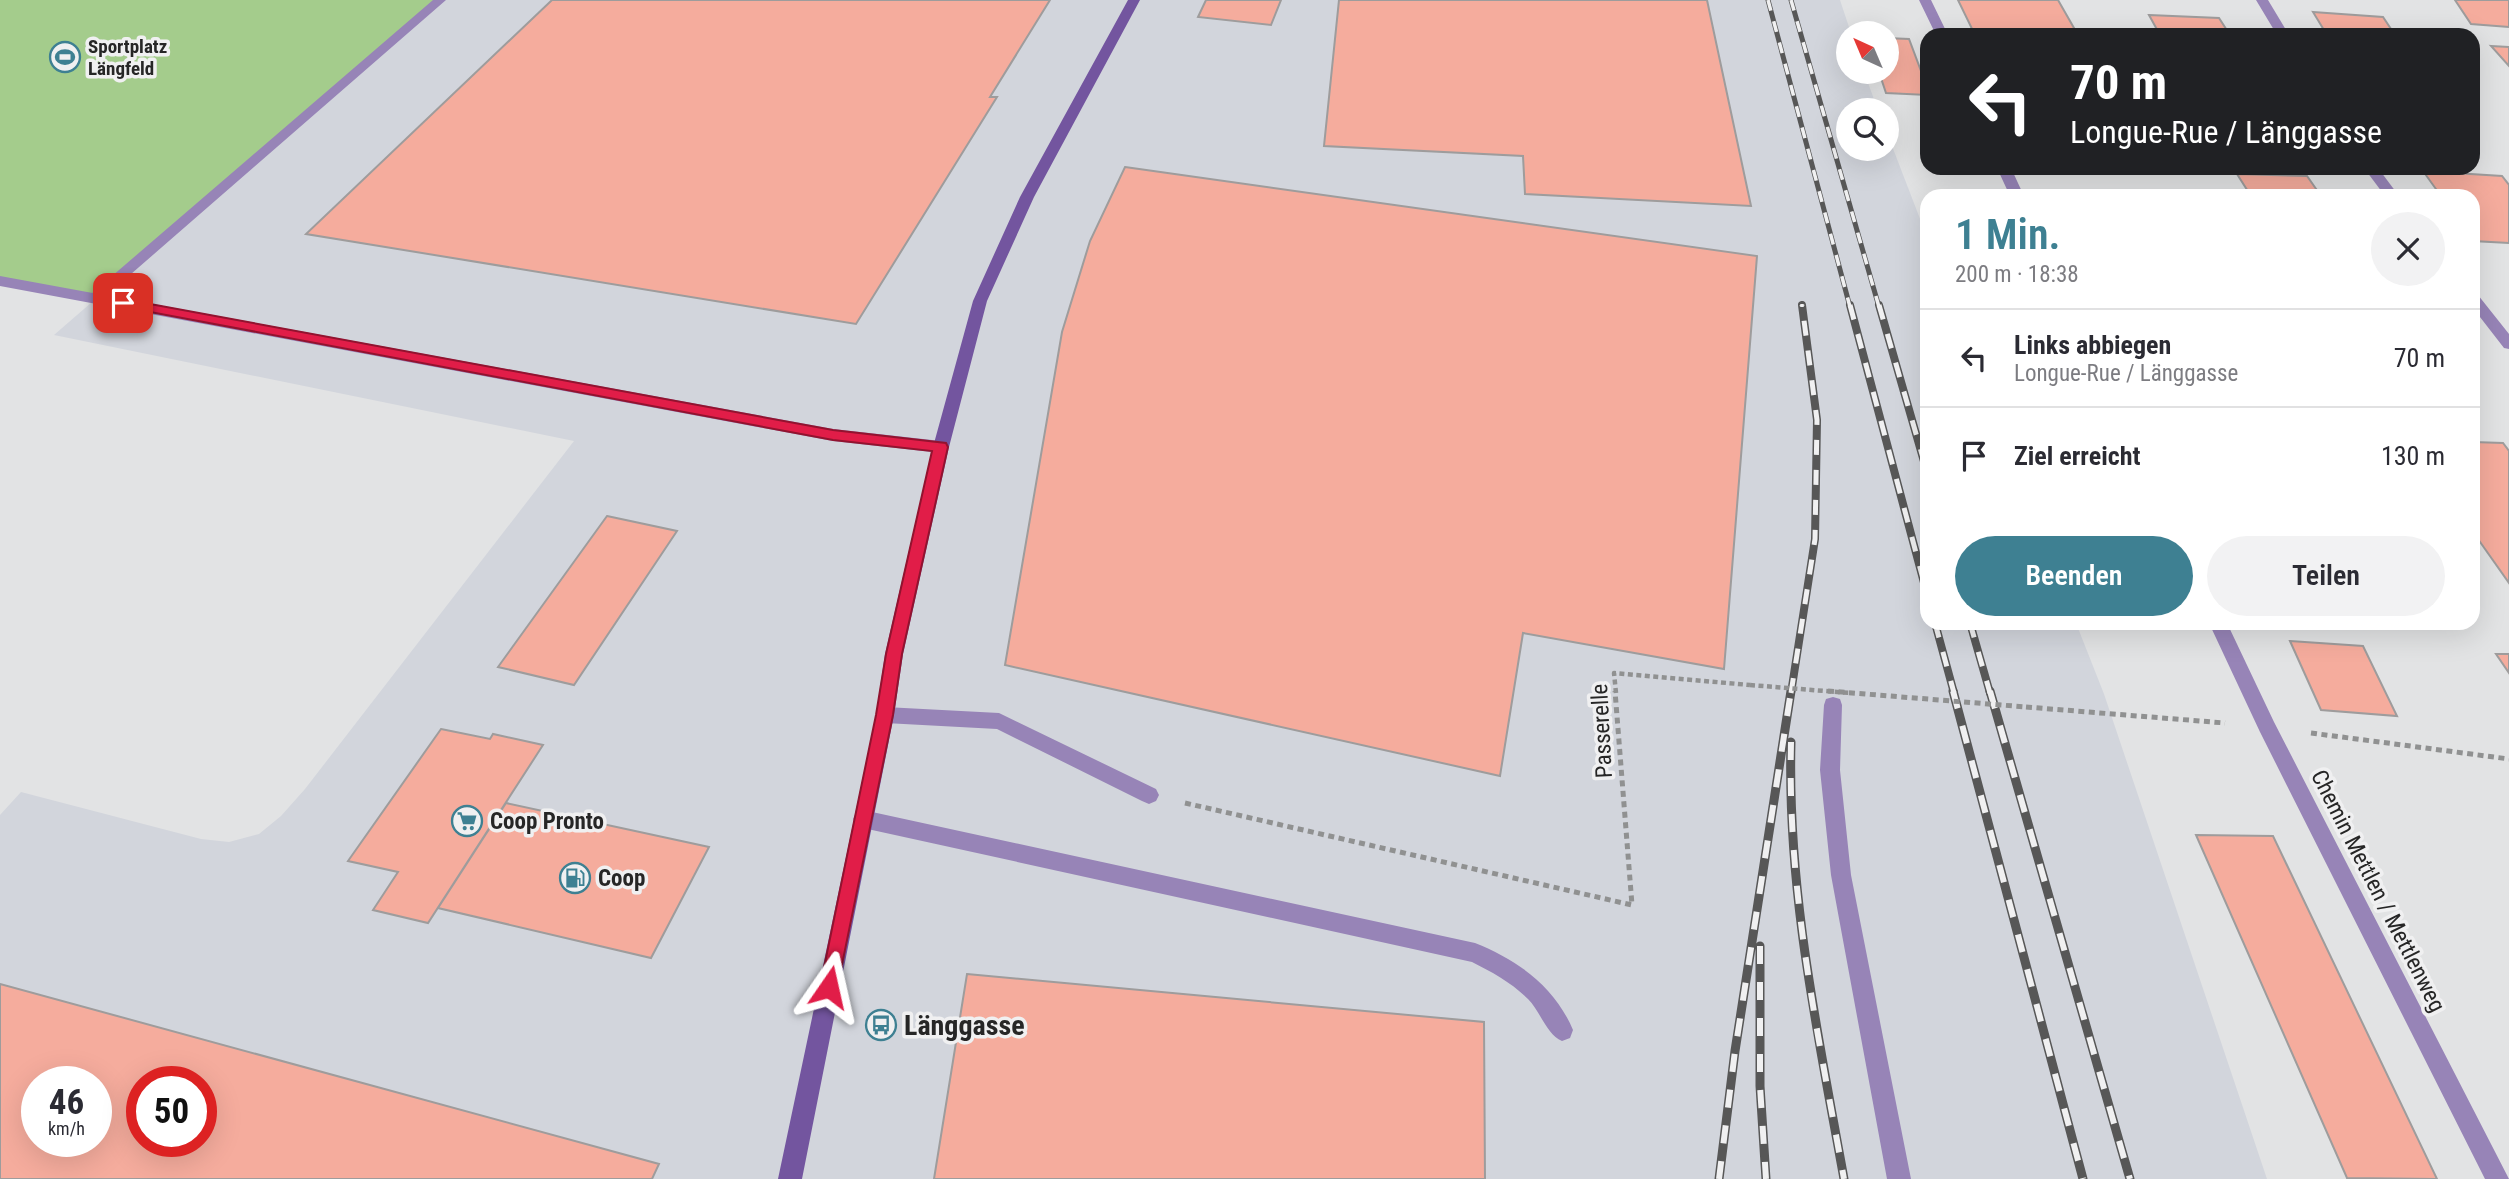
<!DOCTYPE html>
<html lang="de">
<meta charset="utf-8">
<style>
body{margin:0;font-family:"Roboto Condensed",sans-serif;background:#f2f2f3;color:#2b2b33;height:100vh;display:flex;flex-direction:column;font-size:26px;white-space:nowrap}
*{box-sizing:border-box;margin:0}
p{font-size:23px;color:#7c7c81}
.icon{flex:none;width:38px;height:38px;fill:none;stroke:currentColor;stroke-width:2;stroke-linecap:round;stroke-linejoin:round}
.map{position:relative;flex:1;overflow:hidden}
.drawer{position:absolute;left:1920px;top:189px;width:560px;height:441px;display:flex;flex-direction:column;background:#fff;border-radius:21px;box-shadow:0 7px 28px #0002}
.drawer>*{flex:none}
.guide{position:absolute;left:1920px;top:28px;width:560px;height:147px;border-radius:21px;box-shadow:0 7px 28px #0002;background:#202124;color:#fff;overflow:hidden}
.needle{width:46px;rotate:316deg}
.controls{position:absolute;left:1836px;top:21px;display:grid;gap:14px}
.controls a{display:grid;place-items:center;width:63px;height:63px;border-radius:50%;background:#fff;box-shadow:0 7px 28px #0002;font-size:35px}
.speed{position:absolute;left:21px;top:1066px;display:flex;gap:14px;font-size:35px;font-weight:700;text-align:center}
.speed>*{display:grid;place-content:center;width:91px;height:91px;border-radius:50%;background:#fff;box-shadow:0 7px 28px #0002;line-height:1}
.speed small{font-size:18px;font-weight:400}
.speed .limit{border:10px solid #d22;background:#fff;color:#111}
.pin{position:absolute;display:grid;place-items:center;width:60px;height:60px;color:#fff;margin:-30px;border-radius:14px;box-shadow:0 4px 10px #0006}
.me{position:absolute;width:77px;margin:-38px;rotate:11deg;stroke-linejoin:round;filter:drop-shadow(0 0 5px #0008)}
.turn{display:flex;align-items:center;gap:24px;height:147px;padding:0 35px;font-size:32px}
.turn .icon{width:91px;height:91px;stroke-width:2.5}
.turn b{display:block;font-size:49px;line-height:60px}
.round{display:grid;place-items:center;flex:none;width:74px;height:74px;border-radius:37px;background:#f2f2f3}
.summary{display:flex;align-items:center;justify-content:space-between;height:119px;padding:0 35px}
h1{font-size:42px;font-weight:600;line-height:52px;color:#3e8092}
.action{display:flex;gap:14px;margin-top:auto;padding:14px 35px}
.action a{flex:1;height:80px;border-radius:42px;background:#3e8092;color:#fff;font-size:28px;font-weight:600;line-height:80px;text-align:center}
.action a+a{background:#f2f2f3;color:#2b2b33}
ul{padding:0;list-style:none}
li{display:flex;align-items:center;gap:21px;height:98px;padding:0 35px;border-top:2px solid #e1e1e2}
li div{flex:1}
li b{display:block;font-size:26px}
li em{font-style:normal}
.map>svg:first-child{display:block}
</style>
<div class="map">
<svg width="2509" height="1179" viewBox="0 0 2509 1179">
<rect width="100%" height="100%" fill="#e2e3e4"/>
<path fill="#d2d5dc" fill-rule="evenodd" d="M440 0H1840L1851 33H1848V72H1864L1878 110H1848V149H1886L1887 133 1927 237V623H2076L2104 694 2267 1179H0V815L21 792 201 839 229 842 259 834 281 816 305 789 574 441 54 335ZM37 1082H96V1141H37ZM142 1082H201V1141H142Z"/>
<path fill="#a4cc8c" d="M0 0H440L95 298 0 281Z"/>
<path fill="#f5ac9d" stroke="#9e9c9c" stroke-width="2" fill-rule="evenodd" d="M552 0H1050L990 97H997L856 324 306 234Z
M1206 0H1281L1271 25 1198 17Z
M1339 0H1707L1751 206 1525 194 1523 156 1324 146Z
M1958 0H2058L2078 35H1975Z
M2455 0H2509V27L2471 24Z
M2313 12 2383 17 2395 35H2327Z
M2149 15 2219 18 2230 35H2160Z
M1886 38 1909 39 1927 87V95L1886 93 1879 72H1886Z
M2491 46 2509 47V66Z
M1125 167 1757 256 1724 669 1523 633 1500 776 1005 665 1062 332 1090 241Z
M2423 171 2502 176 2509 185V243L2473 241V196H2441Z
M2237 174 2307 176 2321 196H2251Z
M2068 192 2119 195V196H2069Z
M2473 442 2503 443 2509 451V583L2473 532Z
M607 516 677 531 574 685 498 667Z
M2290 641 2363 646 2397 716 2321 710Z
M2496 654H2509V673Z
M441 729 490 739 493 734 543 745 428 923 373 910 398 872 348 861Z
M506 803 709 847 651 958 438 908Z
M2196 835 2273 836 2437 1179 2347 1178Z
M967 974 1484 1022 1485 1179H934Z
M0 984 659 1164 652 1179H0ZM37 1082H96V1141H37ZM142 1082H201V1141H142Z"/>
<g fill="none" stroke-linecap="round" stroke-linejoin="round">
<path stroke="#909191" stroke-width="4.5" stroke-dasharray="5 3.5" stroke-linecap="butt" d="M1616 693 1614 673 1750 685"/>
<path stroke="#909191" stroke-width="5" stroke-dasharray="6 4.5" stroke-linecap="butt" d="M2026 707 2225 723
M2311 733 2509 759
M1185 803 1632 905 1615 691"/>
<path fill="#9784b7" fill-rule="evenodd" d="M433 0H446L100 301H90L88 298 90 295Z
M1833 697 1840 699 1842 705 1840 770 1851 875 1911 1179H1887L1831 875 1820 770 1824 705 1826 699Z
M885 707 999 713 1156 789 1159 795 1156 801 1149 804 1142 801 997 729 885 723 878 721 876 715 878 709Z
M863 810 1475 943C1518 960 1555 987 1573 1030L1570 1038 1562 1041C1547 1035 1540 1011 1528 999 1512 983 1492 972 1472 962L863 828 856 825 853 819 856 813Z"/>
<path fill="#9784b7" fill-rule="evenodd" d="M1919 0H1931L1948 35H1936Z
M2256 0H2268L2289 35H2277Z
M1997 168H2011L2024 196H2010Z
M2364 168H2378L2399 196H2385Z
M2473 293 2478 295 2509 334V349L2504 348 2473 308Z
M2209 623H2227L2274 722 2509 1179H2485L2260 732Z"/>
<path fill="#9784b7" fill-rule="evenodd" d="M0 276 833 429 941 441 949 447 941 453 833 441 0 286Z"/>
<path fill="#73559f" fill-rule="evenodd" d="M1128 0H1140L1034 197 987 301 949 447 903 654 894 715 802 1179H778L876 715 885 654 933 447 973 301 1020 197Z"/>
<g stroke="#575757" stroke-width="5">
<path id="rail-far2" d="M1768 0 1850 307
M1791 0 1879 307
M1802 304V307"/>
</g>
<g stroke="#575757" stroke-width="8">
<path id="rail-far1" d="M1850 305 1927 594
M1879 305 1927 472
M1935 623 1954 693
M1970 623 1990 693
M1791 693 1815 539 1817 420 1802 305"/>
</g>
<g stroke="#575757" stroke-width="9">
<path id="rail" d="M1953 691 2083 1179
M1990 691 2130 1179
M1791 742C1787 891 1818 1034 1844 1179
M1760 946V1086L1766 1179
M1719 1179 1735 1051 1791 691"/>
</g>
<use href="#rail-far2" stroke="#f0f0f1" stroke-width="3.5" stroke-dasharray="11" stroke-linecap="butt"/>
<use href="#rail-far1" stroke="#f0f0f1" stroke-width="5" stroke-dasharray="15" stroke-linecap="butt"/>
<use href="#rail" stroke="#f0f0f1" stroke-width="6" stroke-dasharray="18" stroke-linecap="butt"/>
<path stroke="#909191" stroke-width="4.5" stroke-dasharray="5 3.5" stroke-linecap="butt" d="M1750 685 1850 693"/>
<path stroke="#909191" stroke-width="5" stroke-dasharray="6 4.5" stroke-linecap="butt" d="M1828 691 2026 707"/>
</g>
<path fill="#e11d48" stroke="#92132f" stroke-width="2" d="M123 299 833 430 946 443 948 447 902 654 893 715 836 994 829 997 822 994 820 987 876 715 886 654 932 451 833 440 118 306V300Z"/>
<defs>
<g id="stadium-ring" transform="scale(1.575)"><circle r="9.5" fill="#f0f0f1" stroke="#3e8092" stroke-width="1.5"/><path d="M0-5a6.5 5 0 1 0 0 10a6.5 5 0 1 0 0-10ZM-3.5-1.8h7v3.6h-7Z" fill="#3e8092"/></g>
<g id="supermarket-ring" transform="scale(1.575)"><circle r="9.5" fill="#f0f0f1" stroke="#3e8092" stroke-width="1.5"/><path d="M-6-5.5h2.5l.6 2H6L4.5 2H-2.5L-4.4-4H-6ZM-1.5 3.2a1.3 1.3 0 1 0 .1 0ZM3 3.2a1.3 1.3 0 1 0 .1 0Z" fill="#3e8092"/></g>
<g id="fuel-ring" transform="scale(1.575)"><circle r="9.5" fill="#f0f0f1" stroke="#3e8092" stroke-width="1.5"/><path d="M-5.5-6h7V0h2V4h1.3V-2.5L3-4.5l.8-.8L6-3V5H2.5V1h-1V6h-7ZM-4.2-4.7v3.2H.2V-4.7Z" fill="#3e8092"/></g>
<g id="bus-ring" transform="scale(1.575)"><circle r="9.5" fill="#f0f0f1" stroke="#3e8092" stroke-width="1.5"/><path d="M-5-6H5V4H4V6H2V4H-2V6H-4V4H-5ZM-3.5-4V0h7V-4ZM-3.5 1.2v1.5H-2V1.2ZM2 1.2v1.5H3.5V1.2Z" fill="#3e8092"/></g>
</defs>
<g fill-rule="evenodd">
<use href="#stadium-ring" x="65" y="57"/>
<use href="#supermarket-ring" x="467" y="821"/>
<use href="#fuel-ring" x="575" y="878"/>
<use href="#bus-ring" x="881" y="1025"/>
</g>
<g text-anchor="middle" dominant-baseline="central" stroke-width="7" stroke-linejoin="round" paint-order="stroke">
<g font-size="19" font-weight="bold" fill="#262626" stroke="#f0f0f1" text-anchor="start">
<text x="88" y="46">Sportplatz<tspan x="88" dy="22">Längfeld</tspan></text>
</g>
<g font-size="23" fill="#262626" stroke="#f0f0f1">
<text transform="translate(1602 731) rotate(-93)">Passerelle</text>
<text transform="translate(2378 891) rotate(63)">Chemin Mettlen / Mettlenweg</text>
</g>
<g font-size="23" font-weight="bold" fill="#262626" stroke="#f0f0f1" text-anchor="start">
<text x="490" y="821">Coop Pronto</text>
<text x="598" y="878">Coop</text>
</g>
<g font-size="28" font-weight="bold" fill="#262626" stroke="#f0f0f1" text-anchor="start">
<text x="904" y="1025">Länggasse</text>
</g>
</g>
</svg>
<div class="controls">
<a><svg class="needle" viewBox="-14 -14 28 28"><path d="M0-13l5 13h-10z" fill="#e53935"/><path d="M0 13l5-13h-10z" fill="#7c7c81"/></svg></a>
<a><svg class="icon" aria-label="search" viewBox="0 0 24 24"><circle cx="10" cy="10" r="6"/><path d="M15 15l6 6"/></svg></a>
</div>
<div class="speed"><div>46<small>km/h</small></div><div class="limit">50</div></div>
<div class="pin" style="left:123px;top:303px;background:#d93025"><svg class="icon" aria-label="arrive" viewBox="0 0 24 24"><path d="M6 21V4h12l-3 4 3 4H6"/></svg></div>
<svg class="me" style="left:829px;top:987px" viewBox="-20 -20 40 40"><path d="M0-17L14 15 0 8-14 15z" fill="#e11d48" stroke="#fff" stroke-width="4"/></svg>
<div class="guide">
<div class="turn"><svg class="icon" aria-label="left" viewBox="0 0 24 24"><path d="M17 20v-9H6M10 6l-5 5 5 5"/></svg><div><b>70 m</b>Longue-Rue / Länggasse</div></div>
</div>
<section class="drawer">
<div class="summary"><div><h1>1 Min.</h1><p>200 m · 18:38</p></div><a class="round"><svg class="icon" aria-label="close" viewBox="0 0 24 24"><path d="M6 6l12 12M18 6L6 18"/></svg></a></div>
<ul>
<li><svg class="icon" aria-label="left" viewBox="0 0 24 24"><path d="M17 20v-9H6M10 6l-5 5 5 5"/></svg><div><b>Links abbiegen</b><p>Longue-Rue / Länggasse</p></div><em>70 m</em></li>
<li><svg class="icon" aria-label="arrive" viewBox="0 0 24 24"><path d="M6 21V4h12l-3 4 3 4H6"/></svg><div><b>Ziel erreicht</b></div><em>130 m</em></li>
</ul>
<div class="action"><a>Beenden</a><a>Teilen</a></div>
</section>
</div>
